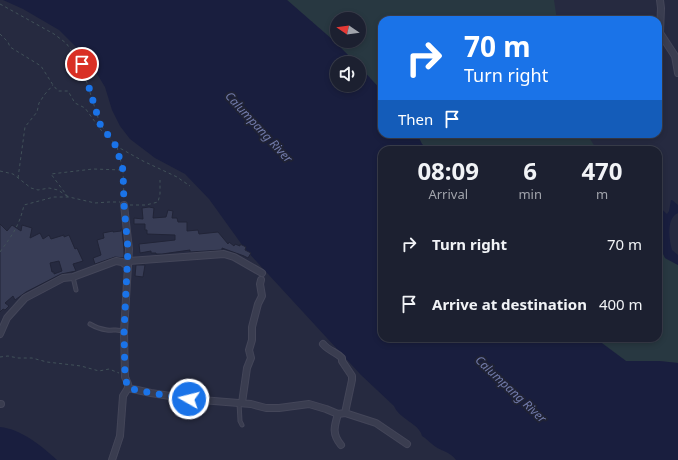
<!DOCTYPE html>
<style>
body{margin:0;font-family:"Noto Sans",sans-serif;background:#292d3c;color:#f1f3f6;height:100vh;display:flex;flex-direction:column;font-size:15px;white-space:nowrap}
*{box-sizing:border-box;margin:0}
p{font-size:13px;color:#a0a3ab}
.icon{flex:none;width:22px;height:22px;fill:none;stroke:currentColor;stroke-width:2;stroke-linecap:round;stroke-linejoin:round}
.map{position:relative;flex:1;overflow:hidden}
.drawer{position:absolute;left:378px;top:146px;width:284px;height:196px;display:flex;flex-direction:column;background:#1c2030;border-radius:12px;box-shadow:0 2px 6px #0003,0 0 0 1px #3a3e4c}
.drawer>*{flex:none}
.hud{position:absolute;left:378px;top:16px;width:284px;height:122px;border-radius:12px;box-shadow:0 2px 6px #0003,0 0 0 1px #3a3e4c;background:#1a73e8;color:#fff;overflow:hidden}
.needle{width:26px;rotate:283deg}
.controls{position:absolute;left:330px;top:12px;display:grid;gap:8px}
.controls a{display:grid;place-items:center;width:36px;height:36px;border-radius:50%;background:#1c2030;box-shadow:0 2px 6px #0003,0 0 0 1px #3a3e4c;font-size:20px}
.pin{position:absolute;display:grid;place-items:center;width:34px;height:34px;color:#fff;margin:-17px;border:2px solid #fff;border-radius:50%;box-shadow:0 1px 4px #0007}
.me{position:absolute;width:44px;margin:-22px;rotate:278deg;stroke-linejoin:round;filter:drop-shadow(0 0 3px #0008)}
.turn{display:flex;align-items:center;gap:14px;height:84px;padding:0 20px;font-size:18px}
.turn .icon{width:52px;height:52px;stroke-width:2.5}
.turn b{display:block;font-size:28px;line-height:34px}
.then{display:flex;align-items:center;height:38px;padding:0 20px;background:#0003;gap:8px;font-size:15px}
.eta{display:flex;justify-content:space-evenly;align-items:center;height:68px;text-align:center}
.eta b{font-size:24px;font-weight:700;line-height:28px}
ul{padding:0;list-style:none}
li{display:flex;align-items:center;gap:12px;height:60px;padding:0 20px}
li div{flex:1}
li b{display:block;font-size:15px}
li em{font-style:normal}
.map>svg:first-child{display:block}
</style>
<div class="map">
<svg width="678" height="460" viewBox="0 0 678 460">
<rect width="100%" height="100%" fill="#262a40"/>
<path fill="#283841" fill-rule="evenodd" d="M287 0H554L557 20H382V91L359 66V63H356L334 41ZM337 19H359V41H337Z
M417 134H587L597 150H428L422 144Z
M658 224 665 258 678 265V363L659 361H626L595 338H658Z"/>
<path fill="#191e3e" d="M3 0H287L334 41 356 63H337V85H359V66L382 91V134H417L422 144 428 150H382V338H595L626 361H659L678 363V460H456C450 451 439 451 432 444 428 441 426 438 422 436 420 424 399 419 394 406L361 375 245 249 209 199 185 174 155 158 130 139 120 126 112 110 105 87 88 59 59 30 23 9Z
M671 200H672L678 205V213C666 218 669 240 672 250L678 255V265L665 258 663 254 658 224V206L667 214 669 211Z
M0 427C21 429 42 446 57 460H0Z"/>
<path fill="#383d56" stroke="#212437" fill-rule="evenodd" d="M149 207 154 208 153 218 166 217 168 210 173 211 172 218H177L178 222H187V231L198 230 199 234 218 232 228 244 229 242 234 246 235 244 240 246V244L246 247 245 250 251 253 248 258 244 256 222 248V250L190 252V250L162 254H156V253H151V251L140 253 139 244 175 240V235L147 234V230H145V224H134V218L143 219 142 208Z
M0 224 7 231 12 225 21 231 22 225 32 228 30 238 40 233 43 239 49 235 51 239 64 235V237L69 235 75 249 77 248 83 261 73 264 76 271 61 274 26 292 15 300 13 296 5 303 9 306 5 310 3 309 0 312ZM59 261 62 271 54 274V272H52L50 263Z
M121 229H122L124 249V258L115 257 95 264 93 258 101 255 97 240 104 238 103 233 113 231V232L121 231Z
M136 265H145L143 277 135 276Z"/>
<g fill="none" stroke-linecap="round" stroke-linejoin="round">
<g stroke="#444659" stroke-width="5">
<path id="lane" d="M73 277 76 290
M90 324C95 327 100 329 107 330 113 331 118 328 124 332
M239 403 240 421 242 425"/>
</g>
<g stroke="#444659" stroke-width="8">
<path id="street" d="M660 0 661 8 660 33 675 56 678 73
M129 261 224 254 234 257 262 273
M0 334 7 318 25 298 63 278 73 277 116 261 122 262 127 266
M323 344C329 351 336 352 342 358V361L352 376V380L345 413 338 414C334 427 332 434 341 445
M128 388 151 393 189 399 251 404 266 408H279L309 404 326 409 338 414
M242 403 247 368 251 358 249 350 252 340V327L258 304 262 296 260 284 261 280
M0 404H1
M345 413 376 423 407 444
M112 460 120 436 123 396 128 388V384L125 377 124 332 129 249 124 205"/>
</g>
<path stroke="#415159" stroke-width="1" stroke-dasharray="3 3" stroke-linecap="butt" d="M0 4 54 34 66 43 81 64 100 124 116 146 143 161 177 177 190 186
M0 34 8 42 10 47 41 66 53 85 58 91H68L75 103 85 108 101 130 106 134
M117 147 123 170 124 199
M0 171 13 174 31 188 38 190 49 188 58 190 67 196
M18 178 25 127 37 112 39 103 45 94 53 85
M68 197 51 174 93 169 123 170
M130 205H146L158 202 160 194V180
M0 252C12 235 19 227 24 205L54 197H69L95 203 109 202H120
M0 357 8 356 18 358H32L47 362 81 366 99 371 109 369 119 373"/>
<use href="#lane" stroke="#3a3d50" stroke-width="3"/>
<use href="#street" stroke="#3a3d50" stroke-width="6"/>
</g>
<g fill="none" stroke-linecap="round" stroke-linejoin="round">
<path stroke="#1a73e8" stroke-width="7" stroke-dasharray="0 12.6" d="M82 64 100 124 116 146 123 170 124 205 128 249 124 332 125 377 128 388 151 393 189 399"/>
</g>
<g text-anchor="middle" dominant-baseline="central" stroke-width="4" stroke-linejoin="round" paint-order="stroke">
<g font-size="12" font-style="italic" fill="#717aa9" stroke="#1f2235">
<text transform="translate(259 127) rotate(47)">Calumpang River</text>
<text transform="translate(511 389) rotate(43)">Calumpang River</text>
</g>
</g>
</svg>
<div class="controls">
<a><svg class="needle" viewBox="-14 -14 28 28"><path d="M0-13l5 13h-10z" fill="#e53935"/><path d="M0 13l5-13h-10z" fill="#a0a3ab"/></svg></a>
<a><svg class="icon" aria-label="sound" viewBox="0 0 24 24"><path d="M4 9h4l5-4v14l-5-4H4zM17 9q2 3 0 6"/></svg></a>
</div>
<div class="pin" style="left:82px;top:64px;background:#d93025"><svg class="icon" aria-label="arrive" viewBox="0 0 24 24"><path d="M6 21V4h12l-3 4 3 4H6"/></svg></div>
<svg class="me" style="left:189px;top:399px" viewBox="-20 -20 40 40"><circle r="17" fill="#1a73e8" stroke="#fff" stroke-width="3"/><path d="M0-11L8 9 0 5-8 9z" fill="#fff"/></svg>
<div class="hud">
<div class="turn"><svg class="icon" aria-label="right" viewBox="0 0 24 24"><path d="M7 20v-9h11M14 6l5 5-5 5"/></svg><div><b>70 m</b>Turn right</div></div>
<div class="then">Then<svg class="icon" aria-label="arrive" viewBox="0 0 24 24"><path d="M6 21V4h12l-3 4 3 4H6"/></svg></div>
</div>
<section class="drawer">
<div class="eta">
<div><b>08:09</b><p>Arrival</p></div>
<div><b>6</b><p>min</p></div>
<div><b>470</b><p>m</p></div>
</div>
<ul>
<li><svg class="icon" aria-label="right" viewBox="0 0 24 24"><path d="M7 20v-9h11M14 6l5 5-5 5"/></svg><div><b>Turn right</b></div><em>70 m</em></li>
<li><svg class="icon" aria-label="arrive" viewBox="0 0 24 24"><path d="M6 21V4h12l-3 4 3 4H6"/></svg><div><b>Arrive at destination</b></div><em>400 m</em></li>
</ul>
</section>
</div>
